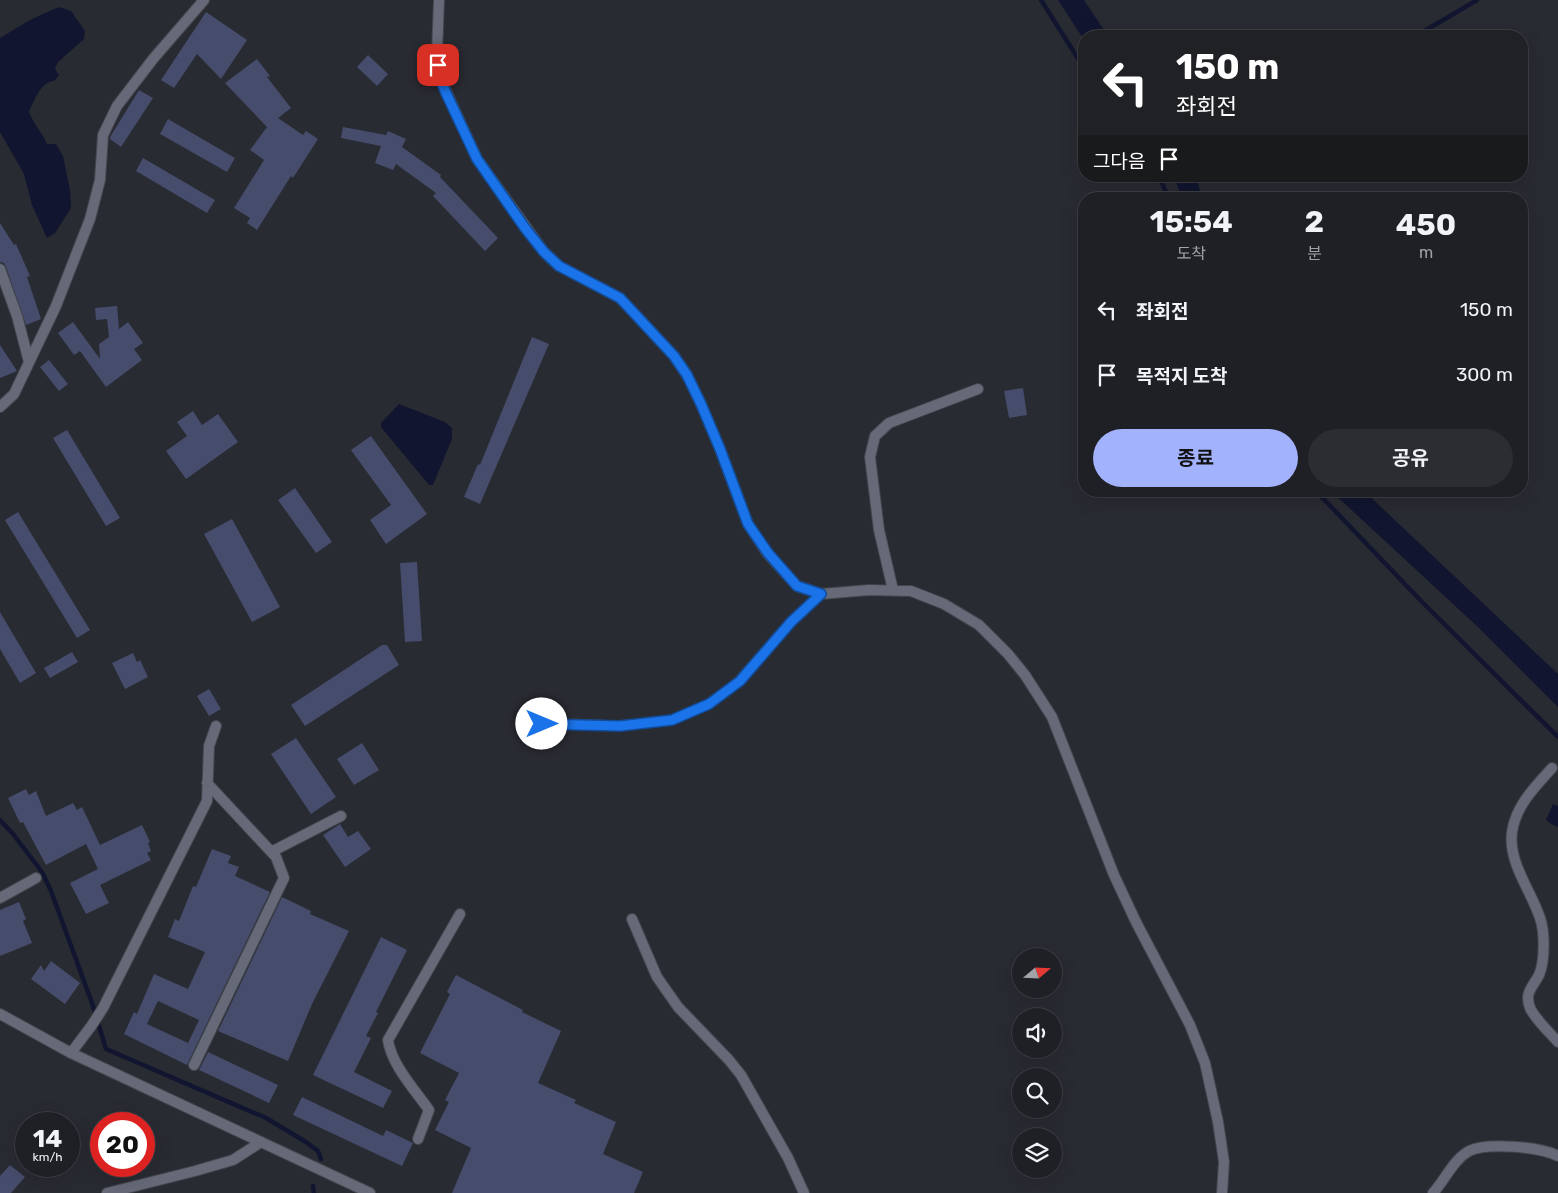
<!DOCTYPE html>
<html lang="ko">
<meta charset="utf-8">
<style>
body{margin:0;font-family:Rubik,"Noto Sans KR",sans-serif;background:#2c2d32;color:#f1f3f6;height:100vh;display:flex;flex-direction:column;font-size:19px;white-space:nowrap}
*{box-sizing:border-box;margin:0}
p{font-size:16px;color:#a1a3a7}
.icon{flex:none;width:28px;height:28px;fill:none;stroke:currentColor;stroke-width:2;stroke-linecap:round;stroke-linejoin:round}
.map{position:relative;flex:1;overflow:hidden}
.sheet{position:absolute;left:1078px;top:192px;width:450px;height:305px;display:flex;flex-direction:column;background:#1f2026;border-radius:20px;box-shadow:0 5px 20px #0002,0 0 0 1px #3c3e43}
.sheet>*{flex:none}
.top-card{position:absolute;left:1078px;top:30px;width:450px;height:152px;border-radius:20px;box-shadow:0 5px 20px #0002,0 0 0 1px #3c3e43;background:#202124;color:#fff;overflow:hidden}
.needle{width:32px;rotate:71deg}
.controls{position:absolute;left:1012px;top:948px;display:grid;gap:10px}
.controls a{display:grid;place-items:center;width:50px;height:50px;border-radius:50%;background:#1f2026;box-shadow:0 5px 20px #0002,0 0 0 1px #3c3e43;font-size:25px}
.speed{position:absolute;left:15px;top:1112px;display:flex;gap:10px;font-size:25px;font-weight:700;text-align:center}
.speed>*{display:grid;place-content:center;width:65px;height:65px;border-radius:50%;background:#1f2026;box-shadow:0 5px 20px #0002,0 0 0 1px #3c3e43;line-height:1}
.speed small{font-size:12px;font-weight:400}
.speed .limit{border:8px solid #d22;background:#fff;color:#111}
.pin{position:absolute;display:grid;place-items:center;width:42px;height:42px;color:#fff;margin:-21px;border-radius:10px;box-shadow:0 2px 8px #0006}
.me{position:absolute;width:55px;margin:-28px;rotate:90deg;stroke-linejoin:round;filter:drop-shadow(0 0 4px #0008)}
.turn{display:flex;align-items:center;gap:18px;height:105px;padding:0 15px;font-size:22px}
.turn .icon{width:65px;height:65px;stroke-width:2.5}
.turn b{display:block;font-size:35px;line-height:42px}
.then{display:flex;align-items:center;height:48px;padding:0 15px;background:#0003;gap:10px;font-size:19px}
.eta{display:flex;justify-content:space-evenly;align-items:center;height:85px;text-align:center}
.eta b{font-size:30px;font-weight:700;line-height:35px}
.cta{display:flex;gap:10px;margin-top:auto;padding:10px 15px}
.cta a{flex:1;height:58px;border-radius:30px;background:#a3b2fd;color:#111;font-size:20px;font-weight:700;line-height:58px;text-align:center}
.cta a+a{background:#2c2d32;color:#f1f3f6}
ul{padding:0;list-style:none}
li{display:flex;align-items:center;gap:15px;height:65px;padding:0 15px}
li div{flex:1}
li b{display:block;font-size:19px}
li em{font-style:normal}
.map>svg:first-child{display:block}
</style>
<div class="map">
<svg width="1558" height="1193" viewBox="0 0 1558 1193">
<rect width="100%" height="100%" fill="#292b32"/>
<path fill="#11152f" d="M1058 0H1084L1108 36H1084V40Z
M59 7 71 11 85 31 84 39 58 62 55 69 59 75 54 81C41 81 34 101 29 112 34 125 42 132 47 144H56L63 156 70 190 71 208 55 233 47 238 32 205 24 174 0 132V38L32 19Z
M1174 176H1196L1202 199H1182Z
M399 404 445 422 452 428V439L433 485H429L381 427V423Z
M1331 491H1364L1558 674V707L1479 628Z
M1553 804 1558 806V827L1551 824 1546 820Z"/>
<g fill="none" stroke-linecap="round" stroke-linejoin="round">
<path stroke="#11152f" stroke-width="4.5" d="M1041 0 1084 68
M1416 36 1477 0
M1159 176 1169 199
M1316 491 1423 603 1558 737
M0 820 13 834 42 872 51 891 92 1003 106 1049 266 1118 306 1142 318 1151 321 1159
M313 1186 314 1193"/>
</g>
<path fill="#464c6b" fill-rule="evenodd" d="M206 12 247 40 221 79 197 54 174 88 161 80Z
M368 55 388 74 377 86 357 67Z
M257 59 270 76 267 77 291 108 278 118 303 135 306 131 318 139 293 178 291 176 257 230 247 223 250 218 234 208 264 160 250 150 267 127 225 83Z
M139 90 153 98 121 147 110 139V137Z
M168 119 235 158 227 172 160 134Z
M343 127 386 135 388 131 406 139 402 147 441 175 440 177 498 238 485 251 433 196 436 193 396 164 393 170 375 163 381 146 341 138Z
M143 158 215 200 207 213 136 171Z
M0 223 14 245 16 244 30 276 27 277 41 319 26 325 6 267 4 263 0 262Z
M117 306 119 329 128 322 143 343 134 349 142 360 106 387 80 351 74 355 58 333 73 322 100 359 99 344 109 337 107 319 96 320 95 308Z
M532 337 549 344 480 504 464 497 478 464 480 465Z
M0 345 17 371 0 378Z
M49 360 68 384 59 391 40 367Z
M1023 388 1027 415 1009 418 1004 391Z
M193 411 202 425 218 414 238 442 186 479 166 451 187 436 177 422Z
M67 430 120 518 106 526 53 438Z
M371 436 427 514 386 544 370 520 391 505 351 450Z
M295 488 332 542 316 553 278 500Z
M18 512 90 630 77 638 5 520Z
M232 519 280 607 252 622 204 534Z
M417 562 422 641 405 642 400 563Z
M0 612 36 673 20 683 0 649Z
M382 645H387L399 665 305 726 291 705Z
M72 652 78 662 50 678 44 668Z
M133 653 137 662 140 660 148 677 125 689 112 663Z
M209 689 221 709 209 716 197 696Z
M296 738 336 797 311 814 271 754Z
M362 743 379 770 354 785 337 759Z
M26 789 29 795 36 791 46 816 73 803 77 810 82 807 100 845 142 825 150 842 148 843 151 851 147 853 151 860 100 885 109 903 86 914 70 883 98 869 86 844 46 865 23 822 20 823 8 798Z
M340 824 348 837 358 831 371 849 345 867 323 835Z
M212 849 231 856 228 863 239 867 235 876 270 892 187 1065 124 1034 134 1012 137 1014 154 974 188 989 205 952 168 937 175 919 179 921 193 886 196 887ZM158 1001 199 1020 188 1043 147 1024Z
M282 897 311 911 310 914 349 931 312 1004 288 1061 218 1031Z
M19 902 26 919 23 921 32 943 0 956V910Z
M381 937 407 950 376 1012 378 1013 366 1036 371 1038 354 1072 392 1091 383 1108 313 1075Z
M51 961 80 983 65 1004 31 979 41 965 44 971Z
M456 975 523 1010 522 1012 561 1031 538 1083 576 1100 574 1103 616 1122 603 1154 643 1172 634 1193H452L471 1148 435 1130 449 1102 445 1100 459 1073 420 1053 450 994 447 992Z
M208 1052 278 1085 269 1103 199 1070Z
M302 1097 383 1136 386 1130 413 1143 402 1166 293 1115Z
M10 1165 25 1177 11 1193H0V1176Z"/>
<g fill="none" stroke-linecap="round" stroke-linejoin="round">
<g stroke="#44464d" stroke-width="11">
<path id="service" d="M526 724H574L620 726 672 720 709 704 739 681 791 622 821 594"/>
</g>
<g stroke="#44464d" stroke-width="12">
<path id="minor" d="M439 0 437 53 439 76 477 159 544 252 559 266 620 298 674 356 687 375 701 404 720 449 748 524 767 553 797 586 821 594 869 590 911 591 944 604 979 625 1008 654 1025 675 1052 717 1114 875 1136 922 1190 1025 1205 1063 1218 1122 1224 1162 1222 1193
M0 269 17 316 29 362
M0 407 14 394 56 306 90 219 100 180 103 135 117 106 153 59 204 0
M893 590 879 530 870 457 875 436 889 423 978 389
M1552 768C1535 787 1516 805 1512 832 1508 863 1531 890 1540 918 1545 932 1545 961 1539 975 1533 987 1523 993 1531 1010 1538 1022 1549 1032 1558 1042
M271 852 341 816
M0 898 36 878
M632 919 657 977 678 1007 729 1060 741 1075 788 1158 804 1193
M71 1053 92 1025 103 1008 207 801 209 746 216 726
M194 1065 284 878 276 857 207 783
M418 1139 429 1110C415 1090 391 1064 388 1040L460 914
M107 1193 195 1171 233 1160 261 1142
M1433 1193C1445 1180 1453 1160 1469 1151 1487 1142 1541 1147 1558 1156"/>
</g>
<g stroke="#44464d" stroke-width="12">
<path id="tertiary" d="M0 1014 71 1053 370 1193"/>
</g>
<use href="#service" stroke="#666a78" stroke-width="9"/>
<use href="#minor" stroke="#666a78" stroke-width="10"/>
<use href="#tertiary" stroke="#666a78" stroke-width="10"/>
</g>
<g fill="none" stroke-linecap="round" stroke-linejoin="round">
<g stroke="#114b97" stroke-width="12">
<path id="route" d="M438 65 439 76 446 93 477 159 525 228 544 252 559 266 620 298 674 356 687 375 701 404 720 449 748 524 768 553 797 586 821 594 791 622 740 681 709 704 672 720 620 726 542 724"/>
</g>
<use href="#route" stroke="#1a73e8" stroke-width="9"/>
</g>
</svg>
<div class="controls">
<a><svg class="needle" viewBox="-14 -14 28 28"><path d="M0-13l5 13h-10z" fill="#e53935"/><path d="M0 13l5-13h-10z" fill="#a1a3a7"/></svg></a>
<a><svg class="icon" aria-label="sound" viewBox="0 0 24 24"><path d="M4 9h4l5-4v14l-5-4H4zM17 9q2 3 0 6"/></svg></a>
<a><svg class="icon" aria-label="search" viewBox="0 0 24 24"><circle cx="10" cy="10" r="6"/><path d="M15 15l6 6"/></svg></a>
<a><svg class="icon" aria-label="layers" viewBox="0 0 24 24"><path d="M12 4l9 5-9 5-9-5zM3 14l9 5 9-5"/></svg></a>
</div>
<div class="speed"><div>14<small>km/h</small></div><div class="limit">20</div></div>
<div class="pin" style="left:438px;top:65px;background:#d93025"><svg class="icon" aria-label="arrive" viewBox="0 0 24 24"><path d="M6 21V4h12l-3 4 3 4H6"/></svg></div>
<svg class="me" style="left:542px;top:724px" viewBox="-20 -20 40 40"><circle r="19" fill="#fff"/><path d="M0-13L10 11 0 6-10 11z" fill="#1a73e8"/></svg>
<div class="top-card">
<div class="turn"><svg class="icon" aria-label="left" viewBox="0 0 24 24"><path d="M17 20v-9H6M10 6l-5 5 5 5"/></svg><div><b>150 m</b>좌회전</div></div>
<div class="then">그다음<svg class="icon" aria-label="arrive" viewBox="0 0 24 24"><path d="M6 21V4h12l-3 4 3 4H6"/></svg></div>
</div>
<section class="sheet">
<div class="eta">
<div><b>15:54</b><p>도착</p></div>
<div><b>2</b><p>분</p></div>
<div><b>450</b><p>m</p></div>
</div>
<ul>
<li><svg class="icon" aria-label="left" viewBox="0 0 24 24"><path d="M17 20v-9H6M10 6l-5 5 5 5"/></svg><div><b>좌회전</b></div><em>150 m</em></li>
<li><svg class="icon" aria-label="arrive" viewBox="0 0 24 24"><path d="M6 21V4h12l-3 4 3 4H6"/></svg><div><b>목적지 도착</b></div><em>300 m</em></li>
</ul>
<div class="cta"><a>종료</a><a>공유</a></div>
</section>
</div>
